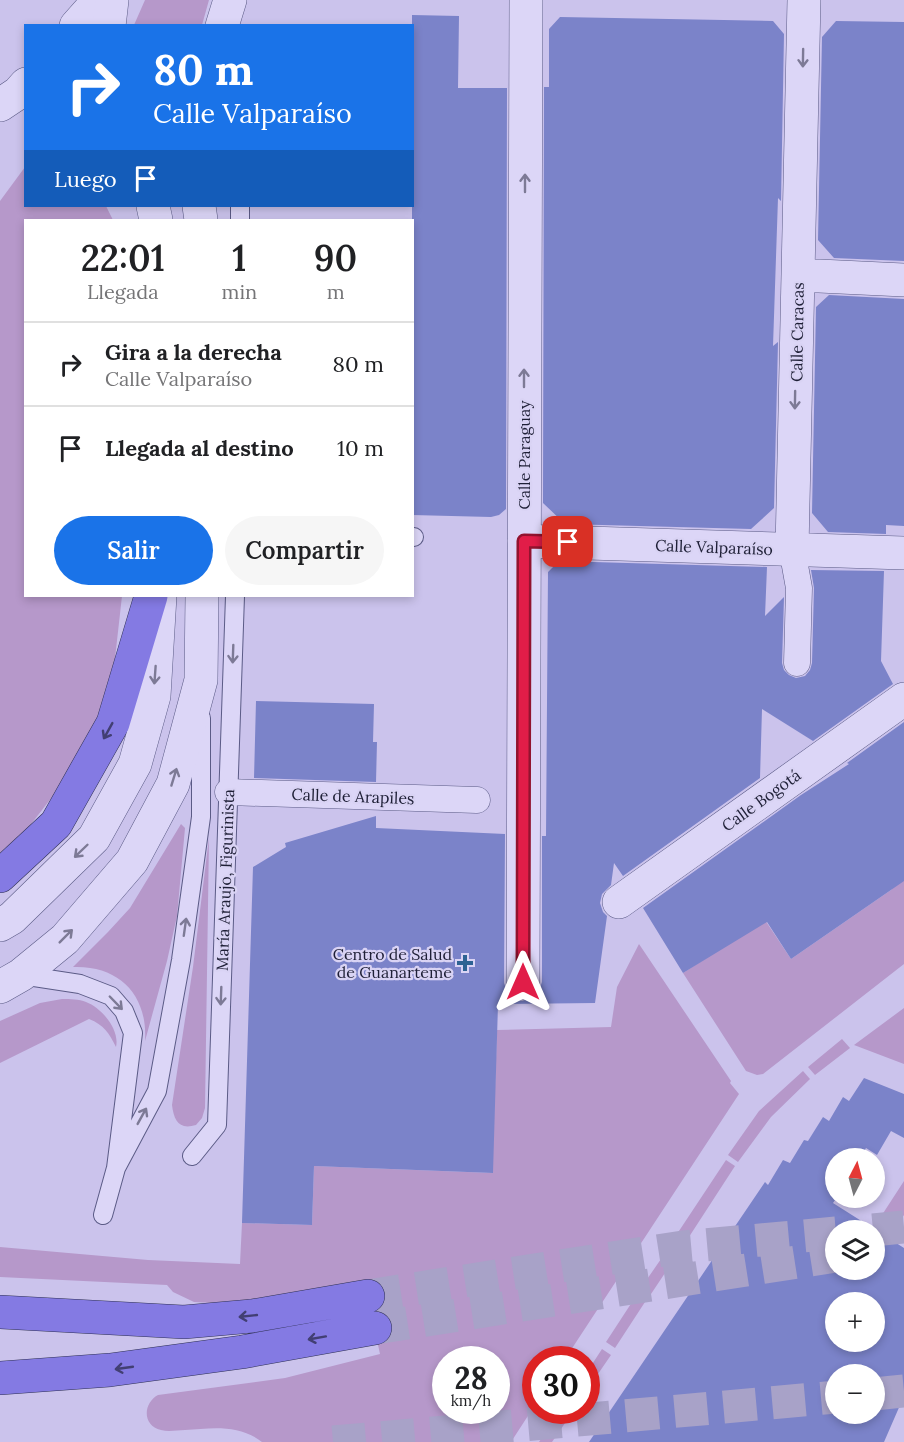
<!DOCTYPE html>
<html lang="es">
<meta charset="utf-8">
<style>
body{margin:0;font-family:Lora,serif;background:#f6f6f6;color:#202124;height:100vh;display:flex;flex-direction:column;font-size:22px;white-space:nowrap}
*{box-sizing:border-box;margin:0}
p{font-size:20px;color:#757577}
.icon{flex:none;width:33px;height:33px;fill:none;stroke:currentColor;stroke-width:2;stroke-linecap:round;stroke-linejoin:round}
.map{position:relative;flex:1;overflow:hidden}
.drawer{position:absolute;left:24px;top:219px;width:390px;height:378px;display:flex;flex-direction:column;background:#fff;border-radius:0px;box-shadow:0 3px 9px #0003}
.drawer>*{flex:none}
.hud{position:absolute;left:24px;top:24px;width:390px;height:183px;border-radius:0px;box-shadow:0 3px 9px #0003;background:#1a73e8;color:#fff;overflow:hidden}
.needle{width:39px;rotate:6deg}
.controls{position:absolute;left:825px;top:1148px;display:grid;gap:12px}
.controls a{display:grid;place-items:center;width:60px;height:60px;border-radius:50%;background:#fff;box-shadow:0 3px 9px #0003;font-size:30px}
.speed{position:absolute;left:432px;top:1346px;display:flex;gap:12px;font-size:30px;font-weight:700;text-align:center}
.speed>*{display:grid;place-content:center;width:78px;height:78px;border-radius:50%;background:#fff;box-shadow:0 3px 9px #0003;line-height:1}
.speed small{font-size:15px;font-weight:400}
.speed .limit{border:9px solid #d22;background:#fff;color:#111}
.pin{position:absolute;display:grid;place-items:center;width:51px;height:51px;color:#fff;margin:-26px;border-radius:12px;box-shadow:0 3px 9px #0006}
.me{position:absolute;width:66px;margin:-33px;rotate:0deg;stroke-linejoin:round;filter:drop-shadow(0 0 4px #0008)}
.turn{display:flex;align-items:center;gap:21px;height:126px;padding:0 30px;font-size:27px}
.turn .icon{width:78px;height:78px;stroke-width:2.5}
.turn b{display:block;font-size:42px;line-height:51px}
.then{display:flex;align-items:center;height:57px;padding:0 30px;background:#0003;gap:12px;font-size:22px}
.eta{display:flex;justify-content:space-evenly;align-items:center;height:102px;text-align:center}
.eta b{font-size:36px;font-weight:600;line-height:42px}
.cta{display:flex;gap:12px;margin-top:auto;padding:12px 30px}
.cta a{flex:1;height:69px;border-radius:36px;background:#1a73e8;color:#fff;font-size:24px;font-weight:600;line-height:69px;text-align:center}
.cta a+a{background:#f6f6f6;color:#202124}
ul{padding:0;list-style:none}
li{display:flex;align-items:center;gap:18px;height:84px;padding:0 30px;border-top:2px solid #e0e0e0}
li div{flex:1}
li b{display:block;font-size:22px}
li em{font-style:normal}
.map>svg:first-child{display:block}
</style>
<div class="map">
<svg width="904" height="1442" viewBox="0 0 904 1442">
<rect width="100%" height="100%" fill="#cbc3ec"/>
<path fill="#b698ca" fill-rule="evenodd" d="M145 0H209L202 25H134Z
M25 167 26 206H106L113 220H26V596H122L111 694 70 774 28 828 0 853V201Z
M181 824 185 828 177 916 167 961 145 1041C148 995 119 965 73 967L108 932 130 908Z
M209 838 205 1108 202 1118 196 1125C179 1130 174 1121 172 1105L193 967Z
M904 876V964L763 1074 757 1075 746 1071 683 973 765 920 791 959 891 890Z
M639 944 731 1081 730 1083 739 1094 565 1359H536L535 1405 511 1442H262C239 1424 212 1428 185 1430 177 1430 169 1432 161 1430 142 1426 143 1403 158 1395L285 1378 380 1354 364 1281 232 1304 194 1302 173 1292 167 1285 0 1277V1247L148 1260 240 1264 242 1223 312 1225 314 1166 492 1173 497 1030 611 1027 617 987ZM446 1359H496V1410H446Z
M62 999C70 999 79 999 86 1002 102 1008 120 1030 116 1047 109 1033 104 1025 89 1019L0 1063V1021L40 1003Z
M904 1008V1064L854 1045Z
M842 1039 850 1048 815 1075 808 1067Z
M803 1071 810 1079 771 1117 738 1162 728 1155 759 1111Z
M726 1160 735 1166 687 1240 677 1234Z
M904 1181V1215L895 1229 880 1218Z
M672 1243 681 1249 651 1294 641 1288Z
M636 1296 645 1302 615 1348 606 1342Z
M602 1349 611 1355 587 1390V1372Z
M560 1410H574L552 1442H539Z"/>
<path fill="#7b83c9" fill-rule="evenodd" d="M412 15 459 16 458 88H507L506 509 499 515 491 517 412 515Z
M560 17 773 21 784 34 781 201 778 198 773 346 778 342 774 508 751 529 565 524 543 503 544 87H549V29Z
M836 21 904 22V261L834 258 818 240 822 37Z
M829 295 904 299V526L886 525V534L828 532 812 513 816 307Z
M559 561 767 567 765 616 784 597 782 663 784 670 789 675 796 678 805 676 810 670 812 663 814 588 811 570 884 571 881 661 893 684 813 741 762 709 760 778 623 876 614 863 611 885 602 894 600 903 603 912 607 916 595 1003 498 1004 493 1173 314 1166 312 1225 242 1223 253 867 286 847 285 843 376 816V828L505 834 504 983 507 991 513 998 522 1001 532 998 539 991 542 982V836H546L548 572Z
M256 701 374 704 373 742H377L376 782 254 778Z
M904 722V881L791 959 767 922 683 973 643 908 801 795 849 764 847 763Z
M864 1078 904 1094V1138L891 1131 877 1155 866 1148 860 1158H836L837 1197 833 1203 904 1248V1396L884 1442H589L765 1182 768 1185 783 1160 790 1163 804 1140 808 1141 823 1117 829 1121 843 1097 849 1101ZM836 1230H874V1269H836ZM836 1302H874V1341H836ZM836 1374H874V1413H836Z"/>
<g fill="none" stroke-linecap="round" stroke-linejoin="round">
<path stroke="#a8a2c8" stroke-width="33" stroke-dasharray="33 16" stroke-linecap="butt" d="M873 1230 904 1227
M368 1296 683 1247 836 1233
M375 1328 836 1256
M874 1394 904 1391
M333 1442 836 1397"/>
<g stroke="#5b5b86" stroke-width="20">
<path id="service" d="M240 220V206
M412 537H414
M21 975 80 984 111 996 124 1011 133 1033 116 1168 103 1215
M192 1156 217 1125 235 596
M116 1168 157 1091 181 960 201 817V718"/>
</g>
<g stroke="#5b5b86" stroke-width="27">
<path id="pedestrian" d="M792 549 799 588 797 663
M228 792 477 800"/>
</g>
<g stroke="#5b5b86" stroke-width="34">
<path id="minor" d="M76 26 99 0
M0 105 18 93 26 84
M798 275 904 280
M524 541 904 553
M792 549 804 0
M619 902 904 699
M523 982 526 0"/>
</g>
<g stroke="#5b5b86" stroke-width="34">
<path id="tertiary" d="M109 26 112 0
M222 26 230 0
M153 206 156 220
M199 206 201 220
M0 925 12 918 94 838 135 764 154 696 160 596
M0 987 21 975 65 939 132 861 173 784 201 680 202 596"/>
</g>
<g stroke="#2f3154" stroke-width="34">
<path id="trunk" d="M0 876 56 824 113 723 151 596
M0 1312 184 1322 252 1316 368 1296
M0 1378 110 1370 242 1352 375 1328"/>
</g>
<use href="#service" stroke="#dcd6f7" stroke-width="18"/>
<use href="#pedestrian" stroke="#dcd6f7" stroke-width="26"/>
<use href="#minor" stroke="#dcd6f7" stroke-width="33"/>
<use href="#tertiary" stroke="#dcd6f7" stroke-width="33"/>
<use href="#trunk" stroke="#847ae3" stroke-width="33"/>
</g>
<defs><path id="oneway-shaft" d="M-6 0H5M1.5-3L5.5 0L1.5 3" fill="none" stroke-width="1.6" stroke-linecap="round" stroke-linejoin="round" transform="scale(1.5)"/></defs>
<g stroke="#7d7a96">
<use href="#oneway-shaft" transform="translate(803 58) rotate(91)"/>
<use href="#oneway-shaft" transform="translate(525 183) rotate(-90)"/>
<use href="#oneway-shaft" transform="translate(524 378) rotate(-90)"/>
<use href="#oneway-shaft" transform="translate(795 400) rotate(91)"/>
<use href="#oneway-shaft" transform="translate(233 654) rotate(92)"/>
<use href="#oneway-shaft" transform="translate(155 675) rotate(94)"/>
<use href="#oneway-shaft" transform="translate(174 777) rotate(-73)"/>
<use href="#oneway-shaft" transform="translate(81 851) rotate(136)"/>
<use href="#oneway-shaft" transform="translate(185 927) rotate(-82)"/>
<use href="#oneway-shaft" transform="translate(66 936) rotate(-45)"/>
<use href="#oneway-shaft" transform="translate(221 996) rotate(92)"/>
<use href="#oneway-shaft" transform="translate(116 1003) rotate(46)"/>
<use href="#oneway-shaft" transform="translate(142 1116) rotate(-61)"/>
</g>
<g stroke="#423f73">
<use href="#oneway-shaft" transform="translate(108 731) rotate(119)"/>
<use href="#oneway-shaft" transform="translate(248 1316) rotate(174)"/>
<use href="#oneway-shaft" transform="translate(317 1338) rotate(170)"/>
<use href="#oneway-shaft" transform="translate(124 1368) rotate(172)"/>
</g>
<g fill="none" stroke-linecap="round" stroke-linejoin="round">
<g stroke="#92132f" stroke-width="15">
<path id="route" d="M523 982 524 541 568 542"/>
</g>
<use href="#route" stroke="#e11d48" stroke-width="10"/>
</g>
<path fill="#2d6293" stroke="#d9d3f4" stroke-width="2" d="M462 954h6v6h6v6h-6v6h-6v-6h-6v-6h6z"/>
<g text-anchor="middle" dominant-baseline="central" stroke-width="4.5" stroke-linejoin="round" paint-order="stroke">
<g font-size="16" fill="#1e1f36" stroke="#d9d3f4">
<text transform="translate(797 332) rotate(-89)">Calle Caracas</text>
<text transform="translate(524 455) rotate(-90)">Calle Paraguay</text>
<text transform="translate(714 547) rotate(2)">Calle Valparaíso</text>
<text transform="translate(353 796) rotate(2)">Calle de Arapiles</text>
<text transform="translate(761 800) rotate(-36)">Calle Bogotá</text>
<text transform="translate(225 880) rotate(-88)">María Araujo, Figurinista</text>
</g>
<g font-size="16" fill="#1e1f36" stroke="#d9d3f4" text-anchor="end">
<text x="452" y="954">Centro de Salud<tspan x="452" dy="18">de Guanarteme</tspan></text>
</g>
</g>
</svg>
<div class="controls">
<a><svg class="needle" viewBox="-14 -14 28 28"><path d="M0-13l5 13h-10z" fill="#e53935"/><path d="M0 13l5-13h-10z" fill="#757577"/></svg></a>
<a><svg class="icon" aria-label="layers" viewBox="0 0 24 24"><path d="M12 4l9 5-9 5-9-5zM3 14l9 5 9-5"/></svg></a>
<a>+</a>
<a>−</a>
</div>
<div class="speed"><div>28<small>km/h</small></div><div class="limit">30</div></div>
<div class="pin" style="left:568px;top:542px;background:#d93025"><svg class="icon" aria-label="arrive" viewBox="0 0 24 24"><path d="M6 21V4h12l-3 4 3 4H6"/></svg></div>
<svg class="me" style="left:523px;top:982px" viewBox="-20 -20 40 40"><path d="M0-17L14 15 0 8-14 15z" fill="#e11d48" stroke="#fff" stroke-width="4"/></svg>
<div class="hud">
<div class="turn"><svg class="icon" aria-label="right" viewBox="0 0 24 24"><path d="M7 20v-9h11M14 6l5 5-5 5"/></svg><div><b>80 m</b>Calle Valparaíso</div></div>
<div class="then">Luego<svg class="icon" aria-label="arrive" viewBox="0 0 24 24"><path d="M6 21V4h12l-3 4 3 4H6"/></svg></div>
</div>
<section class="drawer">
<div class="eta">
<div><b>22:01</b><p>Llegada</p></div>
<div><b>1</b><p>min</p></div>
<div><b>90</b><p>m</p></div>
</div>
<ul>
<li><svg class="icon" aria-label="right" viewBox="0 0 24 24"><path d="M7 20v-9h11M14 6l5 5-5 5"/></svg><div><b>Gira a la derecha</b><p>Calle Valparaíso</p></div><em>80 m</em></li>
<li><svg class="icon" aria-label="arrive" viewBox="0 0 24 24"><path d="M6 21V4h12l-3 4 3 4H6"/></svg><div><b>Llegada al destino</b></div><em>10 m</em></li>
</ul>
<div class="cta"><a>Salir</a><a>Compartir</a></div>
</section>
</div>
